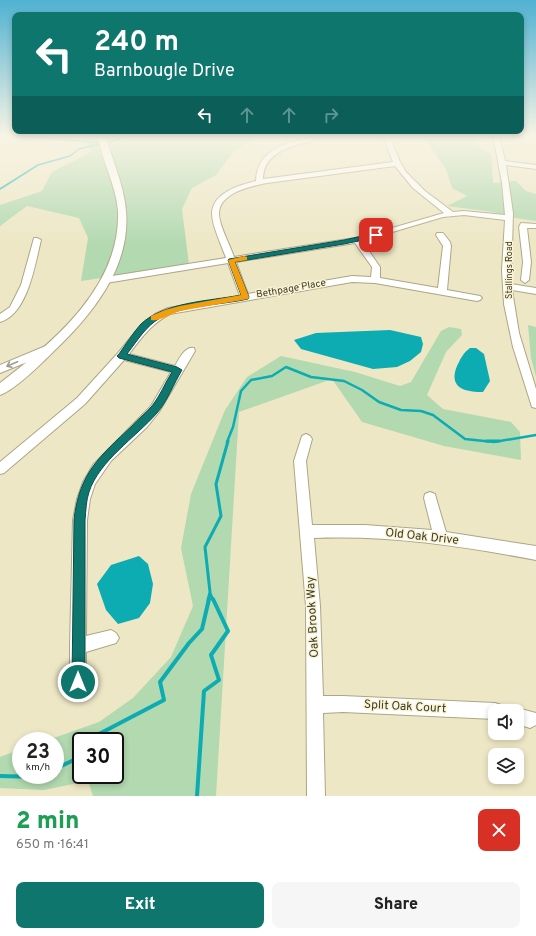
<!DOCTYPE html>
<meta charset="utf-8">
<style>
body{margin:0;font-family:Overpass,sans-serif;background:#f6f6f6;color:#222;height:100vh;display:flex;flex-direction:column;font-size:15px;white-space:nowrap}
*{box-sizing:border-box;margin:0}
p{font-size:13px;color:#767676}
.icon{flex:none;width:22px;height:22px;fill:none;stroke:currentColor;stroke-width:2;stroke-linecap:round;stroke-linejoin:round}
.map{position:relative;height:796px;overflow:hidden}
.drawer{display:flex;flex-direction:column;background:#fff;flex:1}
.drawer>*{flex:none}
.top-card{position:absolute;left:12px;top:12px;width:512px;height:122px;border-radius:8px;box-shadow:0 2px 6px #0003;background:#0f766e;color:#fff;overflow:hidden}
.tools{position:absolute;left:488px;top:704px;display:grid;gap:8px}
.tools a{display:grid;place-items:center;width:36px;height:36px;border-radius:8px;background:#fff;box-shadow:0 2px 6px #0003;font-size:20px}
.speed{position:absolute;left:12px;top:732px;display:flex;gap:8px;font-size:20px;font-weight:700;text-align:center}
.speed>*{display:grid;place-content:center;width:52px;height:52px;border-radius:50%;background:#fff;box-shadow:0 2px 6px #0003;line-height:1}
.speed small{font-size:10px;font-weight:400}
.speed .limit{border:2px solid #111;border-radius:6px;background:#fff;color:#111}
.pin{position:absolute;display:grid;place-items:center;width:34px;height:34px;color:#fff;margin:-17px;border-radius:8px;box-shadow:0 2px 6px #0006}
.me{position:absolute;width:44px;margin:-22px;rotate:0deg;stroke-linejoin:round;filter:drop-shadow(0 0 3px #0008)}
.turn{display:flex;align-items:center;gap:14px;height:84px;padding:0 16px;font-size:18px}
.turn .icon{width:52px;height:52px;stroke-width:2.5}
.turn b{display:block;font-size:28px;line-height:34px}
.lanes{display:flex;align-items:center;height:38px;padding:0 16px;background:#0003;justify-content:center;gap:20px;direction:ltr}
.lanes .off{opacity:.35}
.round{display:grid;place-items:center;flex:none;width:42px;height:42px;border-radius:8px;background:#f6f6f6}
.head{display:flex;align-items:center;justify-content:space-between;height:68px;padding:0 16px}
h1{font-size:24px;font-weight:800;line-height:30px;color:#1e9e55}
.button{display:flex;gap:8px;margin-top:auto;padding:8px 16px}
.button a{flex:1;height:46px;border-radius:8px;background:#0f766e;color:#fff;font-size:16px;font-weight:800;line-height:46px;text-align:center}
.button a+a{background:#f6f6f6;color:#222}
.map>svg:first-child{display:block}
</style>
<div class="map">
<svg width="536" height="796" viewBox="0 0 536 796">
<rect width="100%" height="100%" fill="#ede7c5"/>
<path fill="#b2d9b0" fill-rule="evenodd" d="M84 135H261L234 151 216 175 192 188 182 209 189 265 81 281 88 238 79 218 27 206 0 226V205L42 191 52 172 91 152Z
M422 135H473L482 150 491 153 493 183 516 181 526 191 536 194V221L515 218 493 212 447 206 467 196 452 188 446 169Z
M528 325 536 327V377L531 358Z
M449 327 461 329 462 335 446 352 427 395 443 409 511 422 520 432 521 460 444 446 362 422 332 379 239 412 216 796H93L88 781 44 790 0 788V757L21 749V775H55V741H45L99 722 133 698 171 657 193 606 181 548 191 494 225 410 247 377 281 356 355 372 400 386 411 382 441 331ZM81 741H115V775H81Z"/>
<path fill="#0cacb2" d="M390 330 421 337 423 344 421 352 410 361 397 367 373 369 301 349 294 340 316 333Z
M470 348H476L484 354 490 381 483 392C465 392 448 388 457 366 461 358 463 353 470 348Z
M139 556 148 564 153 584 150 603 139 618 118 624 106 610 97 584 111 565Z"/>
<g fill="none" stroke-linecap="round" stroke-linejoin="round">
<path stroke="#0cacb2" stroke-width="1.5" d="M19 135 98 143
M107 143 132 135
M0 189 38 165 70 156 79 149 99 144"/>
<path stroke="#0cacb2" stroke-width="2.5" d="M227 442 233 427 241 391 251 380 272 376 286 367 311 377 344 381 362 390 379 402 401 410 421 411 433 415 465 439 494 442 536 435"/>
<path stroke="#0cacb2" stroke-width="3" d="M486 441H499
M210 593 213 600
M208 600 210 592 205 547 221 516 216 484 228 441"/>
<path stroke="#0cacb2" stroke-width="4" d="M93 741 99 734 164 700 160 682 189 643 202 629 209 599
M55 769 78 758 81 754
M0 776 37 777 41 775
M197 796 204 691 219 680 211 655 228 631 213 599"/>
<g stroke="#aca686" stroke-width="2">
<path id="minor" d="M383 135H389L400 162 406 172 425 191 453 212 464 211 505 215 502 183 493 135H499L505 161 536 165V169L506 165 513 213 511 284 536 288V294L512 290 519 333 536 389V408L532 407 513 347 504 304 502 270 505 220 464 215 443 217 362 241 380 267V278L438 288 443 246 436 235 437 233H443L450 242 451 246 447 290 480 296 482 298 480 300 477 301 375 283 352 282 170 314C152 323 141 338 129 354L175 366C179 359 185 346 194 348L195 351 159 412 147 427 111 461 95 484 90 499 87 520 86 636 111 630 116 633 119 638 116 643 86 652V682L84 688 78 690 72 688 70 682V646L73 520 77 499 83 482 93 465 151 406 171 372 124 360 85 404 4 473 0 474V462L77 398 118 353 141 325 155 314 168 308 240 296 228 263 106 283 102 280 106 277 226 258C222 246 212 226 212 214 212 193 239 185 256 181 257 148 288 142 315 137L318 139C313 142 306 142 300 144 281 149 263 158 263 179L393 162ZM395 166 413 188 444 213 361 237 234 257C230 245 220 227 219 215 218 193 251 186 267 183ZM355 243 372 267 371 277 352 276 248 294 236 262Z
M521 223 536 224V228H527L531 262 529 280 525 283 521 280 523 262 519 227Z
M34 238H37L41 240C35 264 28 314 0 322V314L10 307 21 285Z
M48 345 52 346 53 349 52 352 0 373V365Z
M306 434 310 436 312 439 306 461 312 525H365L432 530 424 498 425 494 430 492 435 494 436 498 446 532 536 546V560C462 546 389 535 314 538L320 606 323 696H343L495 703 501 705 503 711H495V719L343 712 323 713 325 796H307L306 606 294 461 302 436Z
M517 708 536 713V725L530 728 517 724V711H511Z"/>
</g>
<g stroke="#aca686" stroke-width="2">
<path id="major" d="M98 135H105C112 159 124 185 126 211 131 267 92 315 54 351 42 363 15 390 0 395V383C54 342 121 286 118 211 116 184 101 160 98 135Z"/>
</g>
<use href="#minor" fill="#fff" fill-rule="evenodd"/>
<use href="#major" fill="#fff" fill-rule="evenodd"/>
</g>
<defs><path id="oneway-shaft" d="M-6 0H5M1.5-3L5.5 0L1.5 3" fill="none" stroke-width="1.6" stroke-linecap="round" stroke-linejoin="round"/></defs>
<use stroke="#9e9c96" href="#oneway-shaft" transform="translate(12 364) rotate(157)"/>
<linearGradient id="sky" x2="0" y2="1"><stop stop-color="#50b1d2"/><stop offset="0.55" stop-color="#f7f4e5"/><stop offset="1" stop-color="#f7f4e5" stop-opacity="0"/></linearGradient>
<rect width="536" height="246" fill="url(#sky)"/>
<path fill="#0f766e" stroke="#0a4d48" d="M376 233 378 234V237L344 244 235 262 249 297 248 299C222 305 183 305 160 318 146 326 137 341 127 354L177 367 182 370C174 383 167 402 157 413 136 437 99 461 89 492 86 501 86 510 85 520V682L83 686 78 688 74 686 72 682 74 520C79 473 100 456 132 426 138 419 146 413 152 406 160 396 165 383 172 372L119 358 117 356 119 354C126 344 133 333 141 324 164 302 210 301 241 295L228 260 229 259 344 240Z"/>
<path fill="#f59e0b" d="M244 256 247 257V260L235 262 249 297 248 299 180 311C171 313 160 322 151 320V316L165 310 180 306 241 295 228 260Z"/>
<g text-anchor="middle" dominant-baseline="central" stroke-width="3" stroke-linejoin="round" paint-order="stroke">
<g font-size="9" fill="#3c392c" stroke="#faf4d2">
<text transform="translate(509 270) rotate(-90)">Stallings Road</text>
</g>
<g font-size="10" fill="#3c392c" stroke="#faf4d2">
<text transform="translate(291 289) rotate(-10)">Bethpage Place</text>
</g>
<g font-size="12" fill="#3c392c" stroke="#faf4d2">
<text transform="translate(422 537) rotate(6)">Old Oak Drive</text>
<text transform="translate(313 617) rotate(-93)">Oak Brook Way</text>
<text transform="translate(405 707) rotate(3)">Split Oak Court</text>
</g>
</g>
</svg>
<div class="tools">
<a><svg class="icon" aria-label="sound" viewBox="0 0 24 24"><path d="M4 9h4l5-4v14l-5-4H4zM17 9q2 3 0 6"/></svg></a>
<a><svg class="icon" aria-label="layers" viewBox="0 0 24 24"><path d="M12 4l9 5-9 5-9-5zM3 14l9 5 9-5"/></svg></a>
</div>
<div class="speed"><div>23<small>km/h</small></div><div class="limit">30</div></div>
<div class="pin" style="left:376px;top:235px;background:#d93025"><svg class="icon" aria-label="arrive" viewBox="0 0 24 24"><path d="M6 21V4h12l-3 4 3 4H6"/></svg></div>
<svg class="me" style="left:78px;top:682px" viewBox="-20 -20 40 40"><circle r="17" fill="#0f766e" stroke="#fff" stroke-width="3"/><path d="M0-11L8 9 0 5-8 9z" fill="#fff"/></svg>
<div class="top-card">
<div class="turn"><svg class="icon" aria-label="left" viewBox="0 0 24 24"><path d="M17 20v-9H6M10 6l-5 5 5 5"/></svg><div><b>240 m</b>Barnbougle Drive</div></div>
<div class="lanes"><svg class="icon" aria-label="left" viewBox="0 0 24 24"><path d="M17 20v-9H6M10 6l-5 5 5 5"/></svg><svg class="icon off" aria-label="ahead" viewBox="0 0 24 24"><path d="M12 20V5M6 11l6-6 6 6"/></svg><svg class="icon off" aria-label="ahead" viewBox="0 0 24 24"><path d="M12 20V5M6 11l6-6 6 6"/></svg><svg class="icon off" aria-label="right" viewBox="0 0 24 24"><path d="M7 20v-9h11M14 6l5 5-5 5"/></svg></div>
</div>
</div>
<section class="drawer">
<div class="head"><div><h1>2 min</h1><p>650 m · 16:41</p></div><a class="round" style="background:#d93025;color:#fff"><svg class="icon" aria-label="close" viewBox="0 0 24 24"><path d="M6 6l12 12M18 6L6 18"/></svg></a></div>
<div class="button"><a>Exit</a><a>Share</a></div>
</section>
